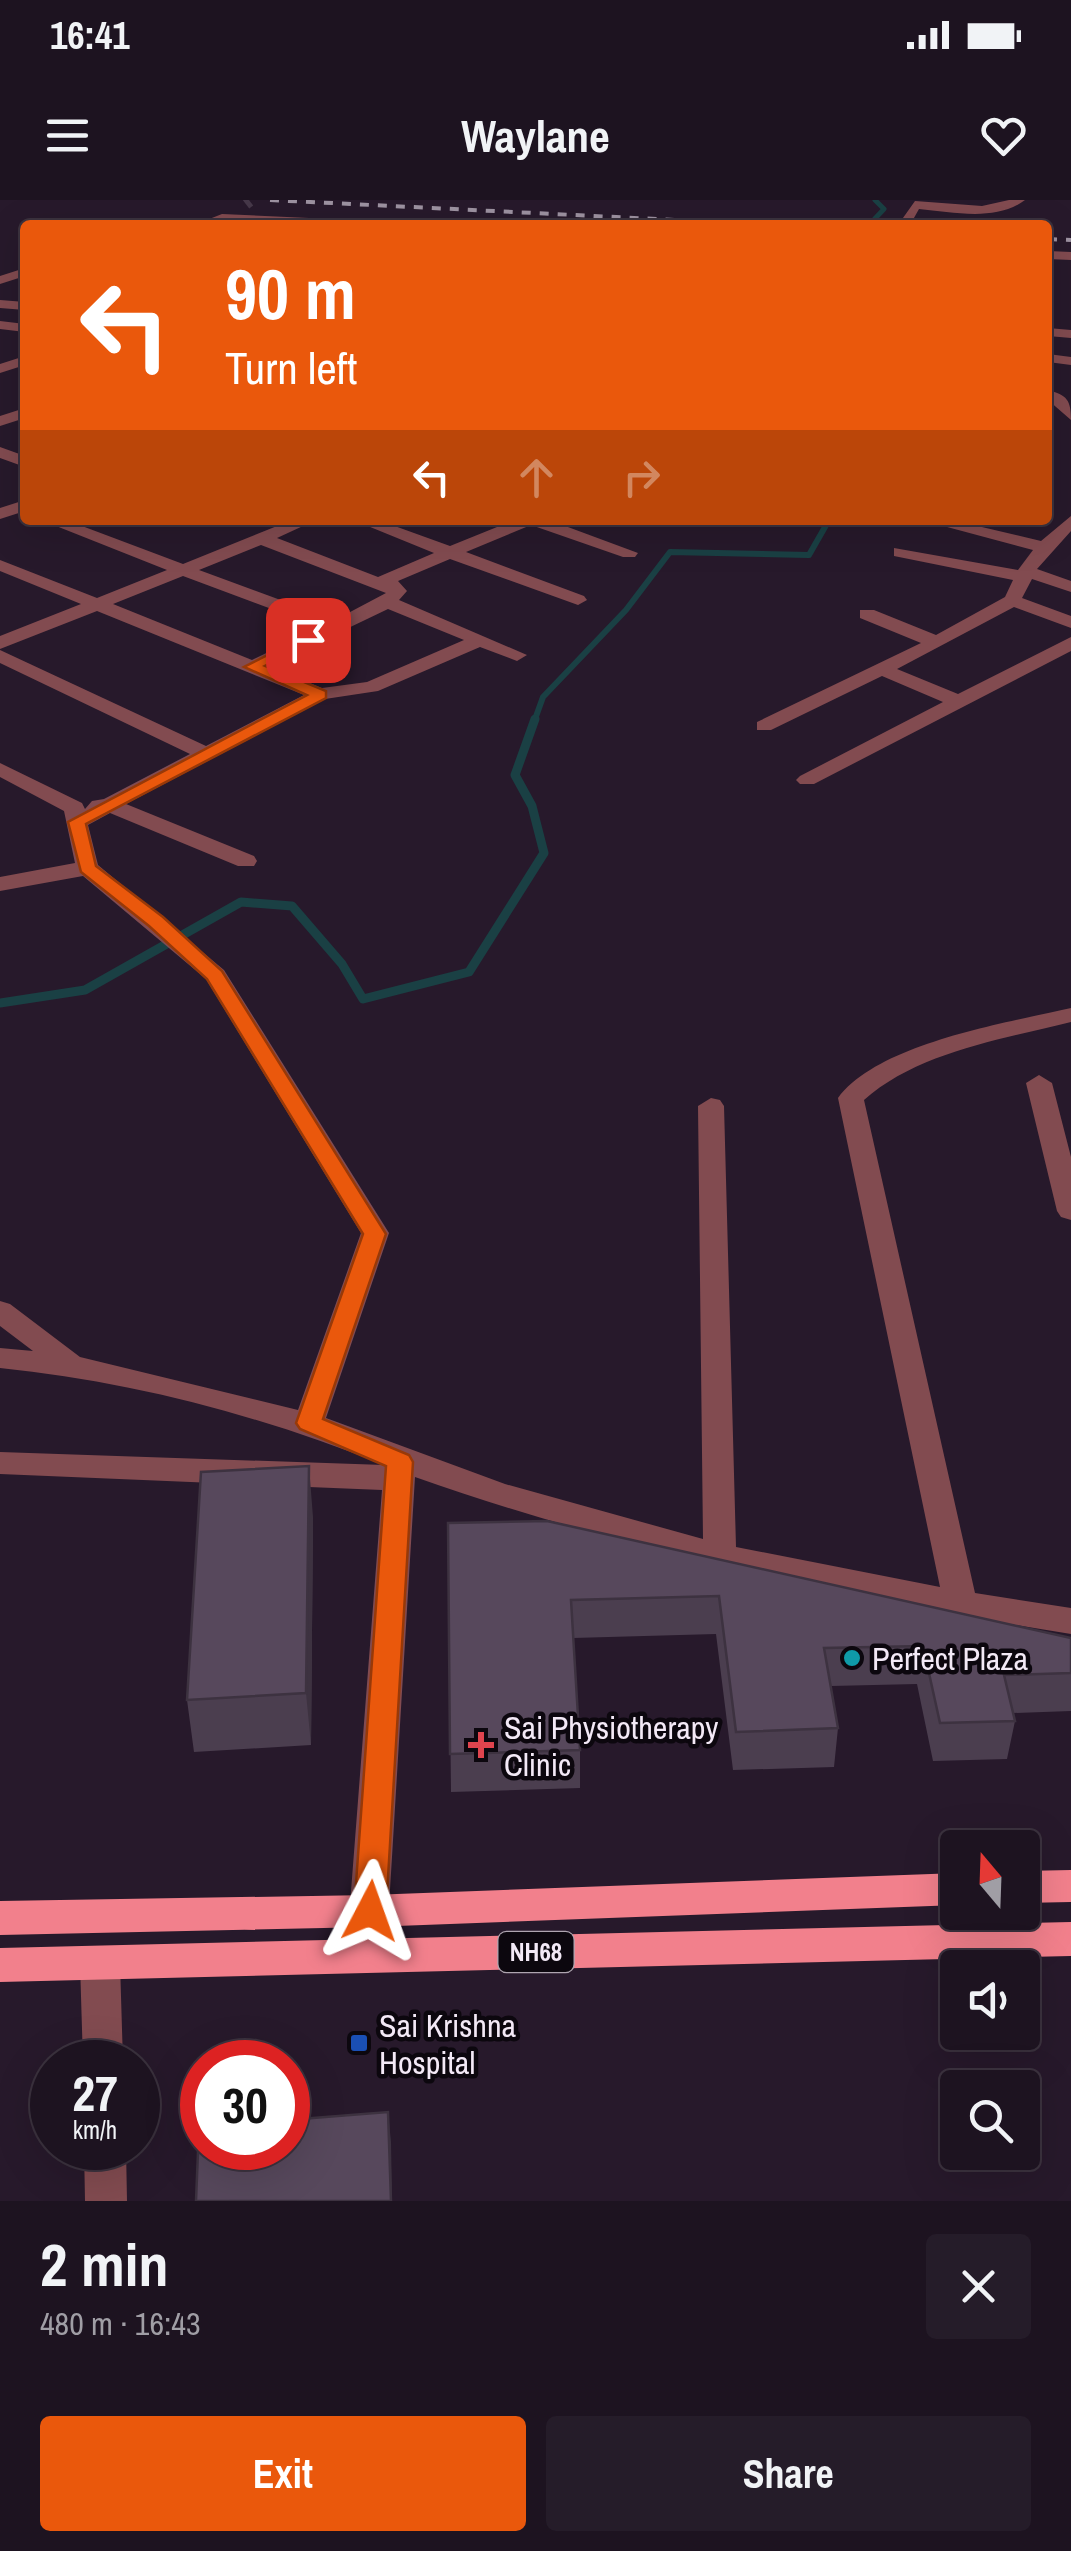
<!DOCTYPE html>
<meta charset="utf-8">
<style>
body{margin:0;font-family:"Archivo Narrow",sans-serif;background:#251c29;color:#f1f3f6;height:100vh;display:flex;flex-direction:column;font-size:38px;white-space:nowrap}
*{box-sizing:border-box;margin:0}
p{font-size:32px;color:#a09ea5}
.icon{flex:none;width:55px;height:55px;fill:none;stroke:currentColor;stroke-width:2;stroke-linecap:round;stroke-linejoin:round}
.map{position:relative;height:2001px;overflow:hidden}
.side{display:flex;flex-direction:column;background:#1d1320;flex:1}
.side>*{flex:none}
.top-card{position:absolute;left:20px;top:20px;width:1032px;height:305px;border-radius:10px;box-shadow:0 10px 40px #0002,0 0 0 2px #3b323e;background:#ea580c;color:#fff;overflow:hidden}
.needle{width:65px;rotate:341deg}
.tools{position:absolute;left:940px;top:1630px;display:grid;gap:20px}
.tools a{display:grid;place-items:center;width:100px;height:100px;border-radius:10px;background:#1d1320;box-shadow:0 10px 40px #0002,0 0 0 2px #3b323e;font-size:50px}
.speed{position:absolute;left:30px;top:1840px;display:flex;gap:20px;font-size:50px;font-weight:700;text-align:center}
.speed>*{display:grid;place-content:center;width:130px;height:130px;border-radius:50%;background:#1d1320;box-shadow:0 10px 40px #0002,0 0 0 2px #3b323e;line-height:1}
.speed small{font-size:25px;font-weight:400}
.speed .limit{border:15px solid #d22;background:#fff;color:#111}
.pin{position:absolute;display:grid;place-items:center;width:85px;height:85px;color:#fff;margin:-42px;border-radius:20px;box-shadow:0 5px 15px #0006}
.me{position:absolute;width:110px;margin:-55px;rotate:4deg;stroke-linejoin:round;filter:drop-shadow(0 0 8px #0008)}
.turn{display:flex;align-items:center;gap:35px;height:210px;padding:0 40px;font-size:45px}
.turn .icon{width:130px;height:130px;stroke-width:2.5}
.turn b{display:block;font-size:70px;line-height:85px}
.lanes{display:flex;align-items:center;height:95px;padding:0 40px;background:#0003;justify-content:center;gap:50px;direction:ltr}
.lanes .off{opacity:.35}
.round{display:grid;place-items:center;flex:none;width:105px;height:105px;border-radius:10px;background:#251c29}
.head{display:flex;align-items:center;justify-content:space-between;height:170px;padding:0 40px}
h1{font-size:60px;font-weight:800;line-height:75px}
.button{display:flex;gap:20px;margin-top:auto;padding:20px 40px}
.button a{flex:1;height:115px;border-radius:10px;background:#ea580c;color:#fff;font-size:40px;font-weight:800;line-height:115px;text-align:center}
.button a+a{background:#251c29;color:#f1f3f6}
.status{display:flex;justify-content:space-between;align-items:center;height:70px;padding:0 50px;background:#1d1320;direction:ltr}
.status svg{height:28px;fill:currentColor}
header{display:flex;justify-content:space-between;align-items:center;height:130px;padding:0 40px;background:#1d1320;font-size:45px;font-weight:800}
.map>svg:first-child{display:block}
</style>
<div class="status"><b>16:41</b><svg viewBox="0 0 49 12"><path d="M0 12V9h3v3zM5 12V6h3v6zM10 12V3h3v9zM15 12V0h3v12zM26 1h20v11H26zM47 4h2v5h-2z"/></svg></div>
<header><svg class="icon" aria-label="menu" viewBox="0 0 24 24"><path d="M4 6h16M4 12h16M4 18h16"/></svg>Waylane<svg class="icon" aria-label="heart" viewBox="0 0 24 24"><path d="M12 20l-8-8c-3-5 5-10 8-4 3-6 11-1 8 4z"/></svg></header>
<div class="map">
<svg width="1071" height="2001" viewBox="0 0 1071 2001">
<rect width="100%" height="100%" fill="#27192b"/>
<g fill="none" stroke-linecap="round" stroke-linejoin="round">
<path stroke="#1a4044" stroke-width="5" d="M869 25 884 9 875 0"/>
<path stroke="#1a4044" stroke-width="6" d="M534 522 543 497 626 410 670 352 809 355 829 320"/>
<path stroke="#1a4044" stroke-width="9" d="M0 803 85 790 241 702 292 706 342 764 363 799 469 772 544 653 532 606 515 575 535 519"/>
<path stroke="#463849" stroke-width="14" stroke-dasharray="14 8" stroke-linecap="butt" d="M245 3 249 0"/>
<path fill="#824b50" fill-rule="evenodd" d="M1009 0H1025C996 22 953 12 919 9L910 25H898L915 1 982 6Z
M222 14 331 19 337 23 194 25Z
M1048 51 1071 52V60L1048 59Z
M25 68V76L0 84V76Z
M0 100 25 102V110L0 108Z
M0 121 25 124V132L0 129Z
M1048 128 1071 130V138L1048 136Z
M1048 154 1071 157V165L1048 162Z
M25 156V165L0 173V164Z
M1048 190C1067 195 1071 200 1071 220L1048 200Z
M25 208V218L0 226V216Z
M0 247 25 256V267L0 258Z
M25 300V311L0 319V308Z
M1071 316V331L1037 369 1071 381V392L1032 379 1022 398 1071 416V428L1014 407 897 469 958 494 1071 437V451L814 584H800L796 580 800 576 943 502 882 476 771 530H757V522L921 443 860 418V410H874L936 435 1005 397 1013 380 894 356V348L1018 370 1033 350 921 320H952L1041 341Z
M41 320H66L183 364 292 320H316L277 338 378 377 434 353 353 320H378L450 346 514 320H549L638 353 635 357H623L531 325 466 352 584 396 587 400 578 405 450 359 398 381 407 391 399 400 527 455 517 461 480 447 378 491 325 499 126 604 254 656 257 661 254 666H238L110 613 88 625 98 665 224 770 389 1033 326 1218 505 1284 703 1339 698 906 711 898 720 900 724 906 736 1347 940 1387 838 898C879 843 1006 823 1071 808V822C1003 839 918 852 864 900L975 1393 1071 1408V1434C848 1399 629 1352 415 1277L386 1756 380 1768 366 1773 352 1768 346 1756 382 1290 0 1274V1252L384 1265C263 1216 130 1181 0 1168V1148L33 1151 0 1126V1101L10 1104 80 1157 298 1210 361 1033 206 779 83 676 0 691V677L75 663 64 611 0 577V563L82 603 85 609 92 601 104 599 190 554 0 463V450L206 546 304 495 97 411 0 449V436L81 404 0 371V360L97 398 167 370ZM261 345 386 393 335 420 199 370ZM183 376 320 427 252 460 113 404ZM388 409 464 440 367 482 322 488 269 466Z
M1039 875 1052 883 1071 957V1020L1061 1017 1057 1011 1026 883Z
M100 1746 114 1751 120 1763 123 1862H83L80 1763 86 1751Z
M84 1948H126L127 2001H85Z"/>
<path fill="#f2808c" fill-rule="evenodd" d="M1071 1670V1702L1022 1703V1671Z
M958 1673V1705L370 1727 0 1735V1701L370 1695Z
M1071 1722V1756L0 1782V1748Z"/>
<path stroke="#9d92a1" stroke-width="4" stroke-dasharray="9 9" stroke-linecap="butt" d="M270 0 777 25
M1048 39 1071 40"/>
</g>
<path fill="#4b3e4f" d="M313 1317 311 1545 194 1552 187 1500Z
M448 1323 1071 1438V1511L1013 1513 1015 1521 1007 1559 933 1561 917 1484 831 1486 838 1528 834 1567 733 1570 716 1434 573 1438 580 1550V1588L451 1592Z"/>
<path fill="#3d3240" d="M309 1266 313 1317 311 1545 306 1493Z
M388 1912 391 1942 392 2001H391Z"/>
<path fill="#57485c" stroke="#3d3240" stroke-width="2.5" d="M309 1266 306 1493 187 1500 201 1272Z
M547 1321 1071 1438V1473L1004 1475 1015 1521 940 1523 923 1446 824 1448 838 1528 736 1532 719 1396 571 1400 580 1550 450 1554 448 1323Z
M388 1912 391 2001H196L199 1927 202 1926V1948H288V1920Z"/>
<path fill="#ea580c" stroke="#983908" stroke-width="2.5" d="M303 437 316 440 265 466 326 491V498L86 624 96 666 163 717 222 771 386 1034 323 1219 409 1255 413 1262 386 1711 381 1720 370 1724 359 1720 354 1711 386 1266 300 1229 296 1223 363 1034 207 779 149 726 81 672 68 622 307 495 244 467Z"/>
<circle fill="#0f9aa8" stroke="#0c070e" stroke-width="4" cx="852" cy="1458" r="10"/>
<path fill="#e0444e" stroke="#0c070e" stroke-width="4" d="M476 1530h10v10h10v10h-10v10h-10v-10h-10v-10h10z"/>
<rect fill="#1a4fb4" stroke="#0c070e" stroke-width="4" x="349" y="1833" width="20" height="20" rx="5"/>
<g text-anchor="middle" dominant-baseline="central" stroke-width="9" stroke-linejoin="round" paint-order="stroke">
<rect fill="#0c070e" stroke="#aea5b0" stroke-width="2.5" x="498.5" y="1732" width="75" height="40" rx="8"/>
<g font-size="25" font-weight="bold" fill="#f3e9f6">
<text x="536" y="1752">NH68</text>
</g>
<g font-size="32" fill="#f3e9f6" stroke="#0c070e" text-anchor="start">
<text x="872" y="1458">Perfect Plaza</text>
<text x="504" y="1527">Sai Physiotherapy<tspan x="504" dy="37">Clinic</tspan></text>
<text x="379" y="1825">Sai Krishna<tspan x="379" dy="37">Hospital</tspan></text>
</g>
</g>
</svg>
<div class="tools">
<a><svg class="needle" viewBox="-14 -14 28 28"><path d="M0-13l5 13h-10z" fill="#e53935"/><path d="M0 13l5-13h-10z" fill="#a09ea5"/></svg></a>
<a><svg class="icon" aria-label="sound" viewBox="0 0 24 24"><path d="M4 9h4l5-4v14l-5-4H4zM17 9q2 3 0 6"/></svg></a>
<a><svg class="icon" aria-label="search" viewBox="0 0 24 24"><circle cx="10" cy="10" r="6"/><path d="M15 15l6 6"/></svg></a>
</div>
<div class="speed"><div>27<small>km/h</small></div><div class="limit">30</div></div>
<div class="pin" style="left:308px;top:440px;background:#d93025"><svg class="icon" aria-label="arrive" viewBox="0 0 24 24"><path d="M6 21V4h12l-3 4 3 4H6"/></svg></div>
<svg class="me" style="left:370px;top:1711px" viewBox="-20 -20 40 40"><path d="M0-17L14 15 0 8-14 15z" fill="#ea580c" stroke="#fff" stroke-width="4"/></svg>
<div class="top-card">
<div class="turn"><svg class="icon" aria-label="left" viewBox="0 0 24 24"><path d="M17 20v-9H6M10 6l-5 5 5 5"/></svg><div><b>90 m</b>Turn left</div></div>
<div class="lanes"><svg class="icon" aria-label="left" viewBox="0 0 24 24"><path d="M17 20v-9H6M10 6l-5 5 5 5"/></svg><svg class="icon off" aria-label="ahead" viewBox="0 0 24 24"><path d="M12 20V5M6 11l6-6 6 6"/></svg><svg class="icon off" aria-label="right" viewBox="0 0 24 24"><path d="M7 20v-9h11M14 6l5 5-5 5"/></svg></div>
</div>
</div>
<section class="side">
<div class="head"><div><h1>2 min</h1><p>480 m · 16:43</p></div><a class="round"><svg class="icon" aria-label="close" viewBox="0 0 24 24"><path d="M6 6l12 12M18 6L6 18"/></svg></a></div>
<div class="button"><a>Exit</a><a>Share</a></div>
</section>
